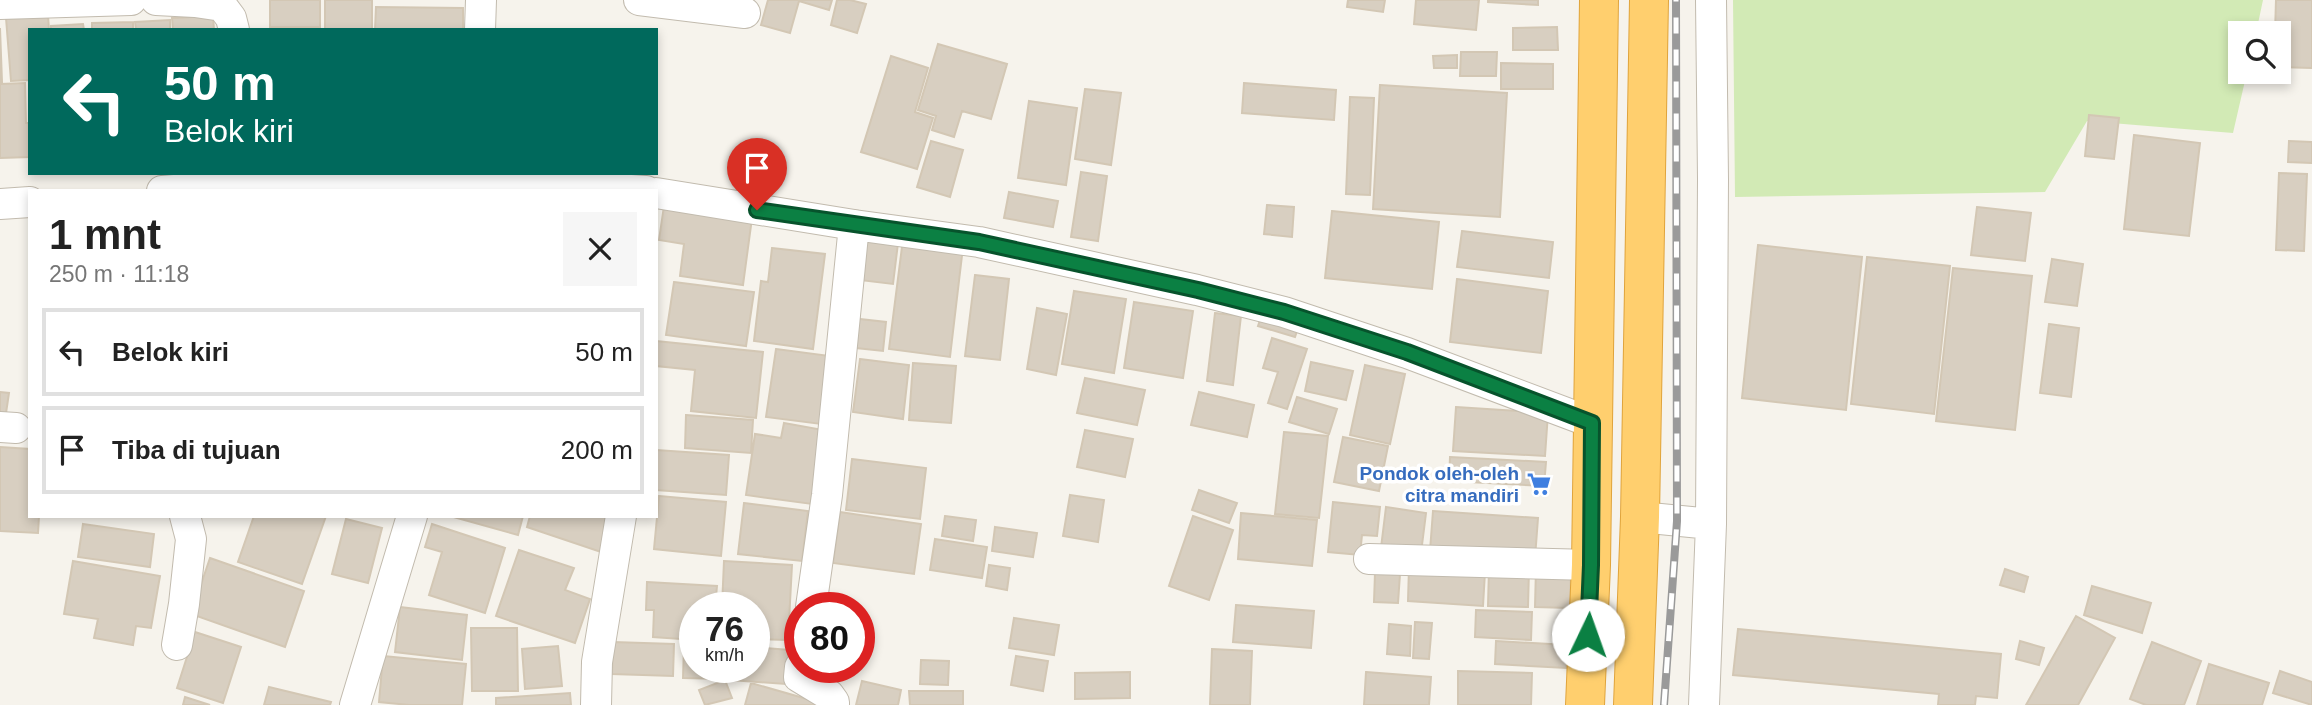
<!DOCTYPE html>
<html lang="id">
<meta charset="utf-8">
<style>
body{margin:0;font-family:Arial,sans-serif;background:#f6f6f6;color:#222;height:100vh;display:flex;flex-direction:column;font-size:26px;white-space:nowrap}
*{box-sizing:border-box;margin:0}
p{font-size:23px;color:#767676}
.icon{flex:none;width:38px;height:38px;fill:none;stroke:currentColor;stroke-width:2;stroke-linecap:round;stroke-linejoin:round}
.map{position:relative;flex:1;overflow:hidden}
.side{position:absolute;left:28px;top:189px;width:630px;height:329px;display:flex;flex-direction:column;background:#fff;border-radius:0px;box-shadow:0 4px 10px #0003}
.side>*{flex:none}
.top-card{position:absolute;left:28px;top:28px;width:630px;height:147px;border-radius:0px;box-shadow:0 4px 10px #0003;background:#00695c;color:#fff;overflow:hidden}
.buttons{position:absolute;left:2228px;top:21px;display:grid;gap:14px}
.buttons a{display:grid;place-items:center;width:63px;height:63px;border-radius:0px;background:#fff;box-shadow:0 4px 10px #0003;font-size:35px}
.speed{position:absolute;left:679px;top:592px;display:flex;gap:14px;font-size:35px;font-weight:700;text-align:center}
.speed>*{display:grid;place-content:center;width:91px;height:91px;border-radius:50%;background:#fff;box-shadow:0 4px 10px #0003;line-height:1}
.speed small{font-size:18px;font-weight:400}
.speed .limit{border:10px solid #d22;background:#fff;color:#111}
.pin{position:absolute;display:grid;place-items:center;width:60px;height:60px;color:#fff;margin:-72px -30px;border-radius:50% 50% 50% 0;rotate:-45deg;box-shadow:0 0 7px #0007}
.pin .icon{rotate:45deg}
.me{position:absolute;width:77px;margin:-38px;rotate:3deg;stroke-linejoin:round;filter:drop-shadow(0 0 5px #0008)}
.turn{display:flex;align-items:center;gap:24px;height:147px;padding:0 21px;font-size:32px}
.turn .icon{width:91px;height:91px;stroke-width:2.5}
.turn b{display:block;font-size:49px;line-height:60px}
.round{display:grid;place-items:center;flex:none;width:74px;height:74px;border-radius:0px;background:#f6f6f6}
.overview{display:flex;align-items:center;justify-content:space-between;height:119px;padding:0 21px}
h1{font-size:42px;font-weight:600;line-height:52px}
ul{padding:0;list-style:none}
li{display:flex;align-items:center;gap:21px;height:88px;margin:0 14px 10px;padding:0 7px;border:4px solid #e0e0e0;border-radius:0px}
li div{flex:1}
li b{display:block;font-size:26px}
li em{font-style:normal}
.map>svg:first-child{display:block}
</style>
<div class="map">
<svg width="2312" height="705" viewBox="0 0 2312 705">
<rect width="100%" height="100%" fill="#f6f3ec"/>
<path fill="#d2eab5" d="M1733 0H2263L2256 33H2240V72H2247L2233 133 2087 121 2045 192 1735 197Z"/>
<path fill="#d8cfc1" stroke="#d3c7b4" stroke-width="2" d="M270 0H320V27H270Z
M325 0H372V29H325Z
M768 0H832L829 10 799 1 790 33 761 25Z
M837 0H850L866 4 857 33 831 25Z
M1348 0H1385L1383 12 1347 7Z
M1416 0H1479L1476 30 1414 24Z
M1488 0H1538V5L1488 2Z
M2276 0H2312V68L2278 67V33H2275Z
M376 7 463 8V30H375Z
M48 15 49 30H30V80L11 81 6 18Z
M213 16 214 30H173L172 18Z
M170 20V30H136L135 22Z
M133 22V30H92V23Z
M83 24 84 30H51V26Z
M1557 27 1558 50H1513V28Z
M0 28 2 82H0Z
M938 44 1007 64 991 119 962 111 954 137 932 130 936 116 918 110Z
M1461 52H1497L1496 76H1460Z
M1457 55V68H1434L1433 56Z
M891 56 928 68 915 112 933 118 917 169 861 152Z
M1501 63 1553 64V89H1501Z
M25 83 26 123H30V157L0 158V84Z
M1244 83 1336 90 1334 120 1242 113Z
M1380 85 1507 93 1500 217 1373 209Z
M1085 89 1121 93 1111 165 1075 159Z
M1350 97 1374 98 1370 195 1346 194Z
M1029 101 1077 108 1066 185 1018 178Z
M2089 115 2119 118 2114 159 2085 156Z
M2134 135 2200 143 2189 236 2124 229Z
M931 141 963 150 950 197 917 187Z
M2289 141 2312 142V163L2288 162Z
M1081 172 1107 176 1098 241 1071 237Z
M2279 173 2307 174 2304 251 2276 250Z
M1009 192 1058 201 1053 227 1004 218Z
M1267 205 1294 207 1292 237 1264 234Z
M664 206 752 218 743 285 680 276 684 244 659 240Z
M1977 207 2031 213 2025 261 1971 255Z
M1332 211 1439 222 1432 289 1325 278Z
M1462 231 1553 242 1549 278 1457 267Z
M856 237 898 243 893 284 851 279Z
M903 239 963 247 950 357 889 349Z
M1758 245 1862 257 1846 410 1742 398Z
M772 248 825 254 813 349 754 341 761 281 768 282Z
M1867 257 1950 266 1934 414 1851 404Z
M2052 259 2083 264 2077 306 2045 302Z
M1953 268 2032 276 2015 430 1936 421Z
M975 275 1009 279 1000 360 965 356Z
M1457 279 1548 291 1541 353 1450 342Z
M674 282 754 292 746 346 666 335Z
M1074 291 1126 299 1114 373 1062 364Z
M1134 302 1193 311 1183 378 1124 368Z
M1037 308 1067 314 1056 375 1027 369Z
M1264 308 1301 319 1295 337 1258 326Z
M1215 313 1241 316 1233 385 1207 381Z
M851 318 886 322 883 351 847 347Z
M2049 324 2079 328 2071 397 2040 393Z
M1272 338 1307 349 1287 409 1268 403 1278 372 1263 368Z
M656 341 763 352 756 418 691 411 695 370 656 366Z
M776 349 830 356 821 424 766 417Z
M860 359 909 365 903 419 853 412Z
M1311 362 1353 371 1346 400 1305 391Z
M913 363 956 366 951 423 909 420Z
M1365 365 1405 374 1390 444 1350 435Z
M1085 378 1145 390 1137 425 1077 413Z
M0 392 9 393 5 420 0 419Z
M1199 392 1254 405 1247 437 1191 425Z
M1297 397 1337 409 1329 434 1289 422Z
M1456 407 1548 413 1545 456 1453 451Z
M686 415 753 420 751 453 685 448Z
M784 423 823 430 812 504 746 495 755 434 781 438Z
M1085 430 1133 439 1125 477 1077 467Z
M1284 432 1328 436 1319 518 1275 514Z
M1343 437 1388 446 1379 491 1334 482Z
M0 447 30 449V516H39L38 533 0 531Z
M656 450 729 455 726 495 656 490Z
M1450 457 1546 462 1544 486 1449 481Z
M852 459 926 468 920 519 846 510Z
M1199 490 1237 503 1229 523 1192 510Z
M1070 495 1104 500 1098 542 1063 536Z
M659 496 726 502 721 556 654 549Z
M1333 502 1380 507 1377 536 1362 535 1360 555 1328 552Z
M744 503 808 511 802 561 738 554Z
M1386 507 1426 513 1421 553 1381 548Z
M1433 511 1538 518 1535 558 1430 551Z
M840 512 921 524 914 574 833 563Z
M1241 513 1317 520 1312 566 1238 559Z
M254 516H326L302 584 238 562Z
M450 516H523L518 535Z
M530 516H613L601 552 527 527Z
M945 516 976 520 973 541 942 536Z
M1193 516 1233 530 1209 600 1169 586Z
M346 519 382 528 368 583 332 574Z
M83 524 154 534 150 567 78 557Z
M432 524 505 548 485 613 429 595 442 552 425 547Z
M995 527 1037 533 1033 557 992 551Z
M935 539 987 547 982 578 930 570Z
M519 550 574 568 565 590 590 599 575 643 496 616Z
M210 558 304 591 285 647 191 614Z
M73 561 160 576 151 628 136 626 133 645 94 638 98 619 64 614Z
M724 561 792 565 788 640 754 639V607H722Z
M989 565 1010 568 1007 590 986 586Z
M1409 567 1485 572 1483 606 1408 601Z
M1489 568 1529 569 1528 607 1488 606Z
M1536 568 1571 569 1570 608 1535 607Z
M2005 569 2028 577 2024 592 2000 585Z
M1375 573 1400 574 1398 603 1374 602Z
M647 582 717 586 715 607H695V640L653 637 654 610H646Z
M2092 586 2151 603 2142 633 2084 615Z
M1236 605 1314 611 1311 648 1233 642Z
M400 607 467 615 462 660 395 652Z
M1476 610 1532 612 1531 640 1475 637Z
M2076 616 2115 638 2078 705H2026Z
M1014 618 1059 625 1054 655 1009 648Z
M1415 622 1432 623 1429 659 1413 658Z
M1389 624 1411 626 1410 656 1387 654Z
M471 628H517L518 691H472Z
M1738 629 2001 654 1997 698 1976 696 1975 705H1938L1939 694 1733 675Z
M195 632 241 647 223 703 177 688Z
M1496 641 1567 645 1566 668 1495 664Z
M2020 641 2044 648 2039 665 2016 659Z
M613 642 674 644 673 676 612 674Z
M2152 642 2201 661 2184 705H2146L2130 699Z
M558 646 562 686 525 689 522 649Z
M684 646H695V667H726L725 679 683 678Z
M754 647 789 650 786 684 731 680 732 667H754Z
M1212 649 1252 651 1250 705H1210Z
M383 656 466 664 462 705H409L379 702Z
M1016 656 1048 661 1043 691 1011 685Z
M921 660 949 661 948 685 920 684Z
M2209 664 2269 683 2262 705H2197Z
M1458 671 1532 673 1531 705H1458Z
M2280 671 2312 682V705L2273 693Z
M1130 672V698L1075 699V673Z
M1366 672 1431 677 1429 705H1364Z
M725 680 732 698 705 705 699 690Z
M862 681 901 690 898 705H856Z
M751 683 828 705H745Z
M269 687 331 702 330 705H264Z
M909 691H963V705H910Z
M570 693 571 705H496V698Z
M185 697 210 705H183Z"/>
<g fill="none" stroke-linecap="round" stroke-linejoin="round">
<g stroke="#c2bbae" stroke-width="32">
<path id="street" d="M156 0 195 2 222 6 231 18 234 30
M639 0 745 13
M0 4 131 0
M480 30 481 0
M162 191 237 185 475 180 646 191
M656 193 854 225 979 242 1197 290 1284 312 1407 353 1593 423
M0 204 30 202
M0 427 16 428
M1640 517 1711 524
M1369 559 1591 565
M811 607 827 495 854 225
M177 645 184 604 191 539 185 516
M800 667 799 677 829 695 834 702V705
M355 705 412 516
M596 705 597 662 621 516
M1704 705 1711 524 1713 179 1711 0"/>
</g>
<g stroke="#e0a43c" stroke-width="40">
<path id="highway" d="M1585 705 1591 565 1599 0
M1633 705 1640 517 1649 0"/>
</g>
<use href="#street" stroke="#fff" stroke-width="30"/>
<use href="#highway" stroke="#ffcf6e" stroke-width="38"/>
<g stroke="#9a9a9a" stroke-width="8">
<path id="rail" d="M1664 705 1677 521 1676 0"/>
</g>
<use href="#rail" stroke="#fff" stroke-width="5" stroke-dasharray="16" stroke-linecap="butt"/>
</g>
<g fill="none" stroke-linecap="round" stroke-linejoin="round">
<g stroke="#07532c" stroke-width="18">
<path id="route" d="M757 210 979 242 1198 290 1284 312 1407 352 1592 423 1591 565 1588 635"/>
</g>
<use href="#route" stroke="#0b8043" stroke-width="12"/>
</g>
<defs>
<g id="supermarket-bare" transform="scale(1.89)"><path d="M-6-5.5h2.5l.6 2H6L4.5 2H-2.5L-4.4-4H-6ZM-1.5 3.2a1.3 1.3 0 1 0 .1 0ZM3 3.2a1.3 1.3 0 1 0 .1 0Z" fill="#3f7fe0" stroke="#fff" stroke-width="2.5" paint-order="stroke"/></g>
</defs>
<g fill-rule="evenodd">
<use href="#supermarket-bare" x="1539" y="484"/>
</g>
<g text-anchor="middle" dominant-baseline="central" stroke-width="7" stroke-linejoin="round" paint-order="stroke">
<g font-size="19" font-weight="bold" fill="#366cbe" stroke="#fff" text-anchor="end">
<text x="1519" y="473">Pondok oleh-oleh<tspan x="1519" dy="22">citra mandiri</tspan></text>
</g>
</g>
</svg>
<div class="buttons">
<a><svg class="icon" aria-label="search" viewBox="0 0 24 24"><circle cx="10" cy="10" r="6"/><path d="M15 15l6 6"/></svg></a>
</div>
<div class="speed"><div>76<small>km/h</small></div><div class="limit">80</div></div>
<div class="pin" style="left:757px;top:210px;background:#d93025"><svg class="icon" aria-label="arrive" viewBox="0 0 24 24"><path d="M6 21V4h12l-3 4 3 4H6"/></svg></div>
<svg class="me" style="left:1588px;top:635px" viewBox="-20 -20 40 40"><circle r="19" fill="#fff"/><path d="M0-13L10 11 0 6-10 11z" fill="#0b8043"/></svg>
<div class="top-card">
<div class="turn"><svg class="icon" aria-label="left" viewBox="0 0 24 24"><path d="M17 20v-9H6M10 6l-5 5 5 5"/></svg><div><b>50 m</b>Belok kiri</div></div>
</div>
<section class="side">
<div class="overview"><div><h1>1 mnt</h1><p>250 m · 11:18</p></div><a class="round"><svg class="icon" aria-label="close" viewBox="0 0 24 24"><path d="M6 6l12 12M18 6L6 18"/></svg></a></div>
<ul>
<li><svg class="icon" aria-label="left" viewBox="0 0 24 24"><path d="M17 20v-9H6M10 6l-5 5 5 5"/></svg><div><b>Belok kiri</b></div><em>50 m</em></li>
<li><svg class="icon" aria-label="arrive" viewBox="0 0 24 24"><path d="M6 21V4h12l-3 4 3 4H6"/></svg><div><b>Tiba di tujuan</b></div><em>200 m</em></li>
</ul>
</section>
</div>
